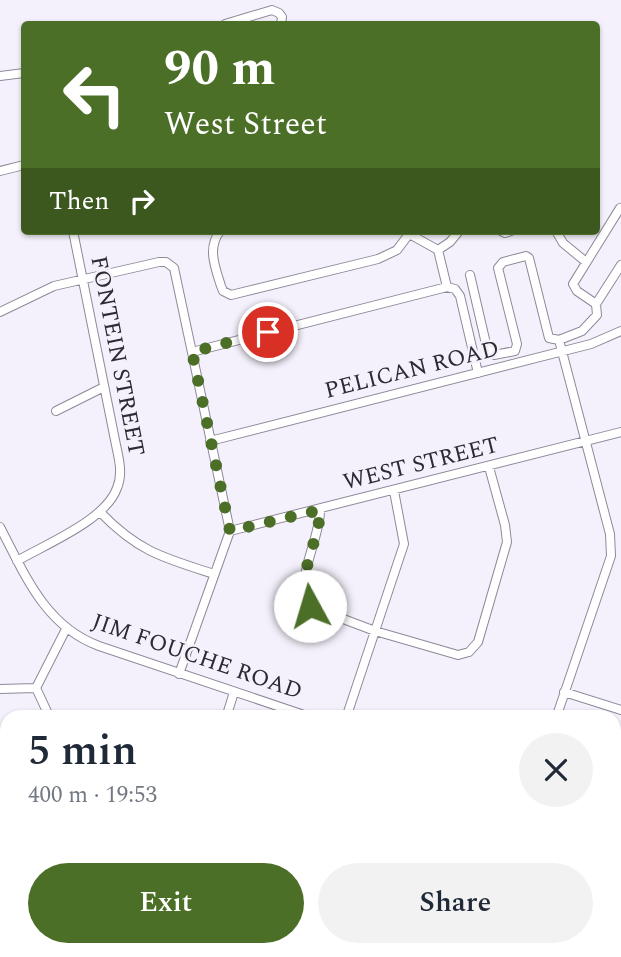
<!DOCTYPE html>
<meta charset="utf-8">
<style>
body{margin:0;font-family:Spectral,serif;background:#f2f2f3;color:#1f2937;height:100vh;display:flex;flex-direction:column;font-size:26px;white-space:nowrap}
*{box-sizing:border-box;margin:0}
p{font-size:23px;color:#747a83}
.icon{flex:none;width:38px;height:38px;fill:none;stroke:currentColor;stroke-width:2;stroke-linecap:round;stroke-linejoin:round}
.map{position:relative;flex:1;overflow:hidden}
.details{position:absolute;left:0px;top:710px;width:621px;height:247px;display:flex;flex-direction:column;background:#fff;border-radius:21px 21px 0 0;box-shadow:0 2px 5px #0004}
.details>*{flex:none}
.guide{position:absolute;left:21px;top:21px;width:579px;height:214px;border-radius:7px;box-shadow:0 2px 5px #0004;background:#4c6f27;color:#fff;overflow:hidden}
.pin{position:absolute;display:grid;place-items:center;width:60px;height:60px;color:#fff;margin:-30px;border:4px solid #fff;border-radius:50%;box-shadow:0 2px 7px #0007}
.me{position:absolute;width:77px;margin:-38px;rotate:354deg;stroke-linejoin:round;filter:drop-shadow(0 0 5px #0008)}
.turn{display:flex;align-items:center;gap:24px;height:147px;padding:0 28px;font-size:32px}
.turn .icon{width:91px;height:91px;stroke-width:2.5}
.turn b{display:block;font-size:49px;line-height:60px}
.then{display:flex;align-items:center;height:66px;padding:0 28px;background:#0003;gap:14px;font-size:26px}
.round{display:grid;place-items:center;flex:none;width:74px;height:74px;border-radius:37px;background:#f2f2f3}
.headline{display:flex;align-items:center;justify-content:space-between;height:119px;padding:0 28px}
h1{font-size:42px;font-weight:600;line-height:52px}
.primary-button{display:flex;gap:14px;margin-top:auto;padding:14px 28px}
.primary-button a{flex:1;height:80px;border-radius:42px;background:#4c6f27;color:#fff;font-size:28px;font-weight:600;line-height:80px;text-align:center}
.primary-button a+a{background:#f2f2f3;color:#1f2937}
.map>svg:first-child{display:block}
</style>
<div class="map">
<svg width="621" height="957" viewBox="0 0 621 957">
<rect width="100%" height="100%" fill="#f5f1fc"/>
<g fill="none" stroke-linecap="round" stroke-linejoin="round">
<g stroke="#8f8899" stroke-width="10">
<path id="minor" d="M225 24 272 10 279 13 282 17 281 24
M0 76 24 73
M0 171 24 165
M220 231C207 248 215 267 221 286L223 291 231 295 378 259 397 250 409 234
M404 231 438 250 447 287
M501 231 505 233 511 231
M556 231 563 243 586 262
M438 250 450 242 459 231
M470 275 487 348 494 355 515 351 517 344 498 268 503 262 526 256 529 258 549 338 559 340 610 534 611 556 556 718
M447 287 455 289 460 296 478 373
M596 304 621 265
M0 312 54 286 159 262H166L174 268 230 531 179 674
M559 340 582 331 597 315 596 304 577 291 573 284 620 208
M192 352 447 287
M56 411 104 387
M210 441 591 344 621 331
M320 510C321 537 292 585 309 606L375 631 458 655 469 652 478 642 507 542 505 525 489 467
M101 513C139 552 164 558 214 574
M0 527C25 575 45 626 99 646L313 718
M230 531 621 432
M17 561C46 544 106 520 117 488 123 474 119 459 116 445L73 231
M0 689 36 688
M564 692 621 710
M50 718 36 688 66 629
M226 718 234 692
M346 718 404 544 394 491
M614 817 621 819
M0 828 7 845
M53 950 56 957
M155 950 172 955 257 950
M358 957V950
M461 957 462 950
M565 957 566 950"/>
</g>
<use href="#minor" stroke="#fff" stroke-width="8"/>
</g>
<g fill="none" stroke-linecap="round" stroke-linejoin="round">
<path stroke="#4c6f27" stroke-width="12" stroke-dasharray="0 21.6" d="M268 332 192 352 230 531 320 510C321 537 292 585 310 606"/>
</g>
<g text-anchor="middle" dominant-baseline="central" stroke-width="5" stroke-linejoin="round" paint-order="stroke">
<g font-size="23" fill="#2d2a31" stroke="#f5f1fc">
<text transform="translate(117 356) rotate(79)">FONTEIN STREET</text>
<text transform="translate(412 370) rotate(-14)">PELICAN ROAD</text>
<text transform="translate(421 464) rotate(-14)">WEST STREET</text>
<text transform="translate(197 657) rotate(19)">JIM FOUCHE ROAD</text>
</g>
</g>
</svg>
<div class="pin" style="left:268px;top:332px;background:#d93025"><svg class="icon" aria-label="arrive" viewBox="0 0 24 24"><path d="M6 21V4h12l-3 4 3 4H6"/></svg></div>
<svg class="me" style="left:310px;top:606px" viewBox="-20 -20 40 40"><circle r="19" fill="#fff"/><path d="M0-13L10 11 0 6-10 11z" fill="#4c6f27"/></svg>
<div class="guide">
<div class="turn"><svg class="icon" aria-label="left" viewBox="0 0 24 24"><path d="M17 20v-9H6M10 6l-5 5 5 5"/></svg><div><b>90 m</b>West Street</div></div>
<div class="then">Then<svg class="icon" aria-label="right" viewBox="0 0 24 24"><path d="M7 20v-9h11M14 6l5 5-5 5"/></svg></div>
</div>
<section class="details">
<div class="headline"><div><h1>5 min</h1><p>400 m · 19:53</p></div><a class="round"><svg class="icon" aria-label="close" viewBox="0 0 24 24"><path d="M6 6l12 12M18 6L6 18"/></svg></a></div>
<div class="primary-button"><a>Exit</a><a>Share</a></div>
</section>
</div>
